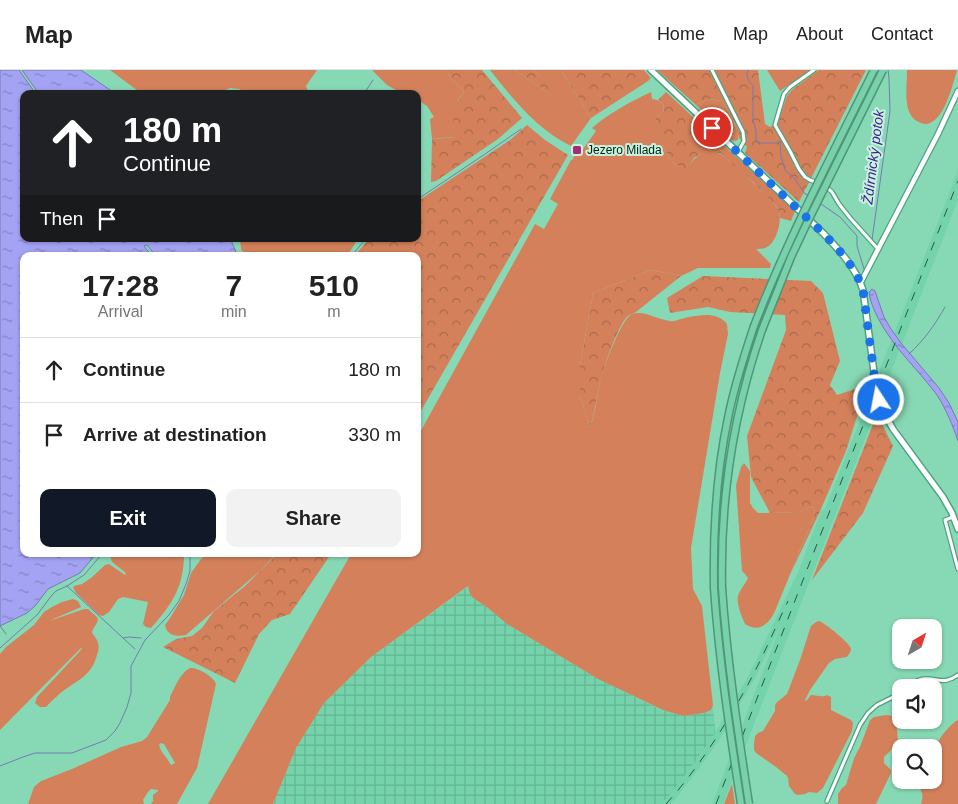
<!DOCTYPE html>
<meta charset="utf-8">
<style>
body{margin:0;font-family:Helvetica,sans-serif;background:#f2f2f2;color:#222;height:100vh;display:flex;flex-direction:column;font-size:19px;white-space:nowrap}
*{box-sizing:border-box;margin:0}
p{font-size:16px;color:#767676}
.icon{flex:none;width:28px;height:28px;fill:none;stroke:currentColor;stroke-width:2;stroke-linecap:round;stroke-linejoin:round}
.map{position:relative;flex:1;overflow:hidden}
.sheet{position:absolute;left:20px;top:182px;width:401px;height:305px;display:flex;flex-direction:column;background:#fff;border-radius:10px;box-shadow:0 1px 4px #0004}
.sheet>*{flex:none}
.top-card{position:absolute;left:20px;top:20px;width:401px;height:152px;border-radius:10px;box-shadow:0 1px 4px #0004;background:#202124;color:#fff;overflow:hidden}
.needle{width:32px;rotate:39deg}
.buttons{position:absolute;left:892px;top:549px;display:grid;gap:10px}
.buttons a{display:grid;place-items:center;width:50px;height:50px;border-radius:10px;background:#fff;box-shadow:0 1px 4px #0004;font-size:25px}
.pin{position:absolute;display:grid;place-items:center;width:42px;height:42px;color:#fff;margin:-21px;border:2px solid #fff;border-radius:50%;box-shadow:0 1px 5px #0007}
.me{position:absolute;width:55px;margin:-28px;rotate:349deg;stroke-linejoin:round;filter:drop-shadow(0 0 4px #0008)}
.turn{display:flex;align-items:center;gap:18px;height:105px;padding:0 20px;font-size:22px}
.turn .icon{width:65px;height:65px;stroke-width:2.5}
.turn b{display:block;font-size:35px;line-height:42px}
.then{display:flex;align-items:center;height:48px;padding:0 20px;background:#0003;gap:10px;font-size:19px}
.eta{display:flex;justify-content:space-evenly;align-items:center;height:85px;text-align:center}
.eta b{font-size:30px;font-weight:700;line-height:35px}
.cta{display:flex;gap:10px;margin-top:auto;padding:10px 20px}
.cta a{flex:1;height:58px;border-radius:10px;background:#111827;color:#fff;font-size:20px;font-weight:700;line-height:58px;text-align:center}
.cta a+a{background:#f2f2f2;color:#222}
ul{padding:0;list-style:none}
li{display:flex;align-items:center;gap:15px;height:65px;padding:0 20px;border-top:1px solid #e0e0e0}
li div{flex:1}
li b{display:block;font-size:19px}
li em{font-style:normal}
header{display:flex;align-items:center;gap:30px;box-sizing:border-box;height:70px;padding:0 25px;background:#fff;border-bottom:1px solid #e0e0e0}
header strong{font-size:24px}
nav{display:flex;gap:28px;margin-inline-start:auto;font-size:18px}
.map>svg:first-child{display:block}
</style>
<header>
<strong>Map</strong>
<nav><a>Home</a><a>Map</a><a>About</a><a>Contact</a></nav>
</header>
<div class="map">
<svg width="958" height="734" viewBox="0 0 958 734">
<defs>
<pattern id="industrial-grid" width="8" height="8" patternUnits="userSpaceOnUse" patternTransform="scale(1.25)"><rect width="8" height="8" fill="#75d3ab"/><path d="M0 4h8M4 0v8" fill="none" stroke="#63b592"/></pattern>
<pattern id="forest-crowns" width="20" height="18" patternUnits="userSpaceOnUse" patternTransform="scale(1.25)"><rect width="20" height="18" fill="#d4815b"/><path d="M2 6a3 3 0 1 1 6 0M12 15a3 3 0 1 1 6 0" fill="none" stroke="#aa694a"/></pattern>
<pattern id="water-ripples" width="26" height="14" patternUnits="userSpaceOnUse" patternTransform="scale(1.25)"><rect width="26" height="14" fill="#a4a2f3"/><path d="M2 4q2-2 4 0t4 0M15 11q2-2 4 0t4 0" fill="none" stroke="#8384c4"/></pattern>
</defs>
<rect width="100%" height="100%" fill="#87d9b5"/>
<path fill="#75d3ab" d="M958 101V130L723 734H712L782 552 755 608 721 667 698 700 674 731 671 734H661L692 696 715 663 749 605 799 500 821 441 825 439Z"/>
<path fill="url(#industrial-grid)" d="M469 516 470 524 472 527 488 538 507 554 598 609 662 640 683 646 704 643 711 640 713 635 715 663 692 696 668 727 661 734H273L296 678 324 633 371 587Z"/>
<path fill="#d4815b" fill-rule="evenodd" d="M110 0H317L306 16 309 24H248L239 19 230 18 217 24H142Z
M372 0H446L452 9 464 22 458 30 456 67 440 68 432 69 430 49 434 47 427 36 418 30V24H403L387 15Z
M490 0H515L547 22 539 5 533 0H561L591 48 571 76C537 60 513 29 490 0Z
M767 0H810L780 21Z
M907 0H957C953 14 942 61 921 53 914 51 910 45 908 39 905 27 907 12 907 0Z
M651 22 652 29C660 30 666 34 663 43L657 47C660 61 664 94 681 97 683 97 688 96 689 96 695 86 706 79 718 83 726 85 773 131 778 139 783 148 777 172 767 177 764 179 760 179 756 179L771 194 770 198H698L681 206 651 200 593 223 580 295V327L590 357C597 339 597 322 602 304 605 294 623 246 632 244 644 240 658 250 670 251 673 252 677 250 681 249 695 246 716 240 727 254L728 264 720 303 691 478 693 519 702 536 713 635 711 640 704 643 683 646 663 640 598 609 507 554 488 538 472 527 470 524 468 516 371 587 324 633 296 678 273 734H208L351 484H418V366L535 154 544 159 558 134 550 129 571 90H572L578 80 581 82 596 61 592 58C609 43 630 32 651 22Z
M708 29 722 31C729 43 739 57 738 70L733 71 729 68 696 35Z
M240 169H358L347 186H246L241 179Z
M744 393 750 401V433L753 438 758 443H764L800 442 809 437 815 438 814 446 775 541C769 554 759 563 745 554 742 547 736 534 738 526 739 521 746 513 748 508L745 504 742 501 736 415 741 397Z
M111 484H184C184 516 172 535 151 558L146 557 143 554 148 532 123 527 118 529 109 542 103 546 99 545 76 523 73 517 74 516 82 514 91 508 105 495 109 494 125 505 126 503 112 492 110 485Z
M207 484H276L261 500 186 565C177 567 167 566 165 555L170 548 184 525 191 503 201 489Z
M73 529 78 531 81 537 49 551 84 539H88L97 547 98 549C97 555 93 557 92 563 100 573 100 577 96 588 91 605 77 611 63 621 57 626 51 631 46 637H40L35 633 37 627 80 581 82 578H81L0 660V584L6 577 34 555 44 542 52 537 62 532Z
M819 551C825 553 851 574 851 579 851 582 848 585 847 587L835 589 829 593 810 620 805 630 806 631 811 625C817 625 822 628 827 625L831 627V640L851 650 853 653 852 661 823 718 817 723 809 722 805 724 798 725 795 724 789 716 788 708 787 706 776 697 756 683 754 680V674L755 666 758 663 763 661 775 641V636L776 633 787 624 800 590 811 556 816 552Z
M190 598C199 598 213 606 216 614L197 698 177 734H151L153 731V725L158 721V720L151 719 148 722 143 730 144 734H28L34 717 41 711 72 699 121 677 142 671 147 667 170 630V627C175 617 180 603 190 598ZM161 673 164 674 175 693 171 695C167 687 161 683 159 675Z
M886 645 893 646 896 649 898 671 896 675 884 687V693L891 700V703L876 734H838V724L842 718 846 715 854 688 860 677 870 650 874 647Z
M958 650V734H921C922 731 923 726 922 723 920 718 918 716 921 710H934C934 701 932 690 934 682 936 671 949 655 958 650Z
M732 714 735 734H724Z"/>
<path fill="url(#forest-crowns)" d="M446 0H482L522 48 498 69 436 111 431 112 432 69 456 67C452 44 450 42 464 22L452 9Z
M515 0H533L539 5 551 21 547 22Z
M561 0H644L651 8 648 11 591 48Z
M657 0H758L765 54 770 57 778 52 787 26 793 19 819 0H866L799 132 745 83 747 77 739 68 735 53 722 31 708 29 696 35Z
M666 22 795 141 791 151 780 148V145L777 137 753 112 720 83 710 82 701 84 694 88 689 96 686 99C681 97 675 95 672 92 668 88 654 56 655 52 656 43 669 45 662 33L658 30Z
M527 55 545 70 568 85 418 346V186H354L369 169H418V131L510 70Z
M651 200 681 206 636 242C636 242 630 245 629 245 620 251 605 293 602 305 597 322 596 340 590 357L580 327V295L593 223Z
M703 206 811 211 823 223 840 291 830 315 837 325 867 315 846 381 821 439 790 505 814 446 815 438 809 437 800 442 770 443 751 407 747 366 786 260 785 245 730 242 708 237 670 243 667 228Z
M877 344 893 376 863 443 812 510Z
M277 484H331L290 544 272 550 259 564 235 613 163 577 176 569 192 566 202 558 214 541 245 516Z"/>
<path fill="url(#water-ripples)" stroke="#737cb1" d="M0 0H19L36 24H24V169H232V173L238 186H156L147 175 144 176 152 186H24V484H96L80 503 48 519 35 536 27 543 0 556Z
M22 0H81L116 24H39Z
M872 219 875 221 884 247 891 259 901 273 939 318 949 333 958 352V371C953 356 946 339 937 325 917 298 894 279 878 248 874 240 870 231 869 222Z"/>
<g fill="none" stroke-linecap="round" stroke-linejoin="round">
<path stroke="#737cb1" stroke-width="1" d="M748 0C745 7 749 11 753 16V49L756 61V70L758 73H780L781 86 785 100 795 109 804 123 809 126
M362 24 365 22 373 10
M418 129 488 82 521 59
M821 134 840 147 857 166V176L864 199
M872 170 890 41 889 8 888 0
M351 186 366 169
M909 284C924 270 935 255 945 237
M67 516 123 568 129 567 141 568
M0 556 6 564
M123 568 135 579
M0 578 37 545 52 525 56 521 67 516 84 505 102 484
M0 696 23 687 35 683H72L106 670 115 661 120 653 127 637 131 623V596L145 570 168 546 179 531 186 514 190 501V484"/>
<g stroke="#4fa280" stroke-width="5.5">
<path id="minor" d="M712 0 743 62 744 71 738 82
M814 0 790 17 784 24 775 55 790 81 799 99 805 107 810 110 824 115 832 122 839 134 851 149 878 179
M953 447 945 450 958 499
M909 618C912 615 915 612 919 610 934 605 942 617 958 605
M827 731 860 655 868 643 877 635 901 623"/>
</g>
<g stroke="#4fa280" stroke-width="7">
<path id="tertiary" d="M861 212 938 64 958 21"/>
</g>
<g stroke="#4fa280" stroke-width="8">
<path id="secondary" d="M651 0 824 164C840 181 856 198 863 220L876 317 882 339 893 359 943 427 952 443 958 459"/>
</g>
<g stroke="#4f9578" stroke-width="9">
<path id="motorway" d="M714 518C713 461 716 404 728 348 734 317 744 286 754 256
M722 518C720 428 733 344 762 260"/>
</g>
<use href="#minor" stroke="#fff" stroke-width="3"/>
<use href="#tertiary" stroke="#fff" stroke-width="4.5"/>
<use href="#secondary" stroke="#fff" stroke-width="5"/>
<use href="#motorway" stroke="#79d1ab" stroke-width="6"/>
<path stroke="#275844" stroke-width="1" stroke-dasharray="9 9" stroke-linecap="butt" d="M666 734C699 698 729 650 752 607 765 582 776 556 788 531
M716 734 958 111"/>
<g stroke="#4f9578" stroke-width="9" stroke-linecap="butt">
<path id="motorway-bridge" d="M754 256C788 168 832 85 874 0
M762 260 791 187 808 151 883 0
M714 518C719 591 730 662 741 734
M722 518C727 590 738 662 749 734"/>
</g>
<use href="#motorway-bridge" stroke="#79d1ab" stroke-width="6"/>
</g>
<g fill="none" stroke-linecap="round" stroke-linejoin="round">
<path stroke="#1a73e8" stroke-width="9" stroke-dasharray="0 16.2" d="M712 58 824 164C840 181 856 198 863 220L874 304 879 330"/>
</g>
<rect fill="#a72a7d" stroke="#c9f1de" stroke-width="2" x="572" y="75" width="10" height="10" rx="2.5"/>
<g text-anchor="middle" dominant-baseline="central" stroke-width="4" stroke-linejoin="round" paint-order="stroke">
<g font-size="12" fill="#012518" stroke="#c9f1de" text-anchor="start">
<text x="587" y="80">Jezero Milada</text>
</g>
<g font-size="14" font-style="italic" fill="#3a1d92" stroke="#c9f1de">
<text transform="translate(873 87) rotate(-83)">Ždírnický potok</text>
</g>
</g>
</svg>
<div class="buttons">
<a><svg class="needle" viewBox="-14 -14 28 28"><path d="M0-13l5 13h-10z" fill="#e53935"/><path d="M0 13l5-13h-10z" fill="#767676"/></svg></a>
<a><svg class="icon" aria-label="sound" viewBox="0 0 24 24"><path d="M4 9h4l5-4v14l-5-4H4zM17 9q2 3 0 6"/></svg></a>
<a><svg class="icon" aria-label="search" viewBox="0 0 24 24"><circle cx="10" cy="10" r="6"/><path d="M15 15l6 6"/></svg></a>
</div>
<div class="pin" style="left:712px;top:58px;background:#d93025"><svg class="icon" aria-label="arrive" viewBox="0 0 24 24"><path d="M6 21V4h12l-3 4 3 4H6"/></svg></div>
<svg class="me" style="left:879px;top:330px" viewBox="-20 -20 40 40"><circle r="17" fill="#1a73e8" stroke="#fff" stroke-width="3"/><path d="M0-11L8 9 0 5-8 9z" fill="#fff"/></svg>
<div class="top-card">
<div class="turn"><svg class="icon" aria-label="ahead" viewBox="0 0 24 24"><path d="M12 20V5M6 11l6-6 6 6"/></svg><div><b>180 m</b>Continue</div></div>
<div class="then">Then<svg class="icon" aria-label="arrive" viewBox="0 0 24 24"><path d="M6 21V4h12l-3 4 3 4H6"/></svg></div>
</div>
<section class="sheet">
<div class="eta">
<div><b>17:28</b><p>Arrival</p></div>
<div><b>7</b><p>min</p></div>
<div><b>510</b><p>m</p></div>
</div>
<ul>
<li><svg class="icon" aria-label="ahead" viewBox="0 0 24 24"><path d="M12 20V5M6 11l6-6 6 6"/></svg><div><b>Continue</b></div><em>180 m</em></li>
<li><svg class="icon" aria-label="arrive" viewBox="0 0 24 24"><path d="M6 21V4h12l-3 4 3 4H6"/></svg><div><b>Arrive at destination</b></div><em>330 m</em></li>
</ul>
<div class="cta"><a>Exit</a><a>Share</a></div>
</section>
</div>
